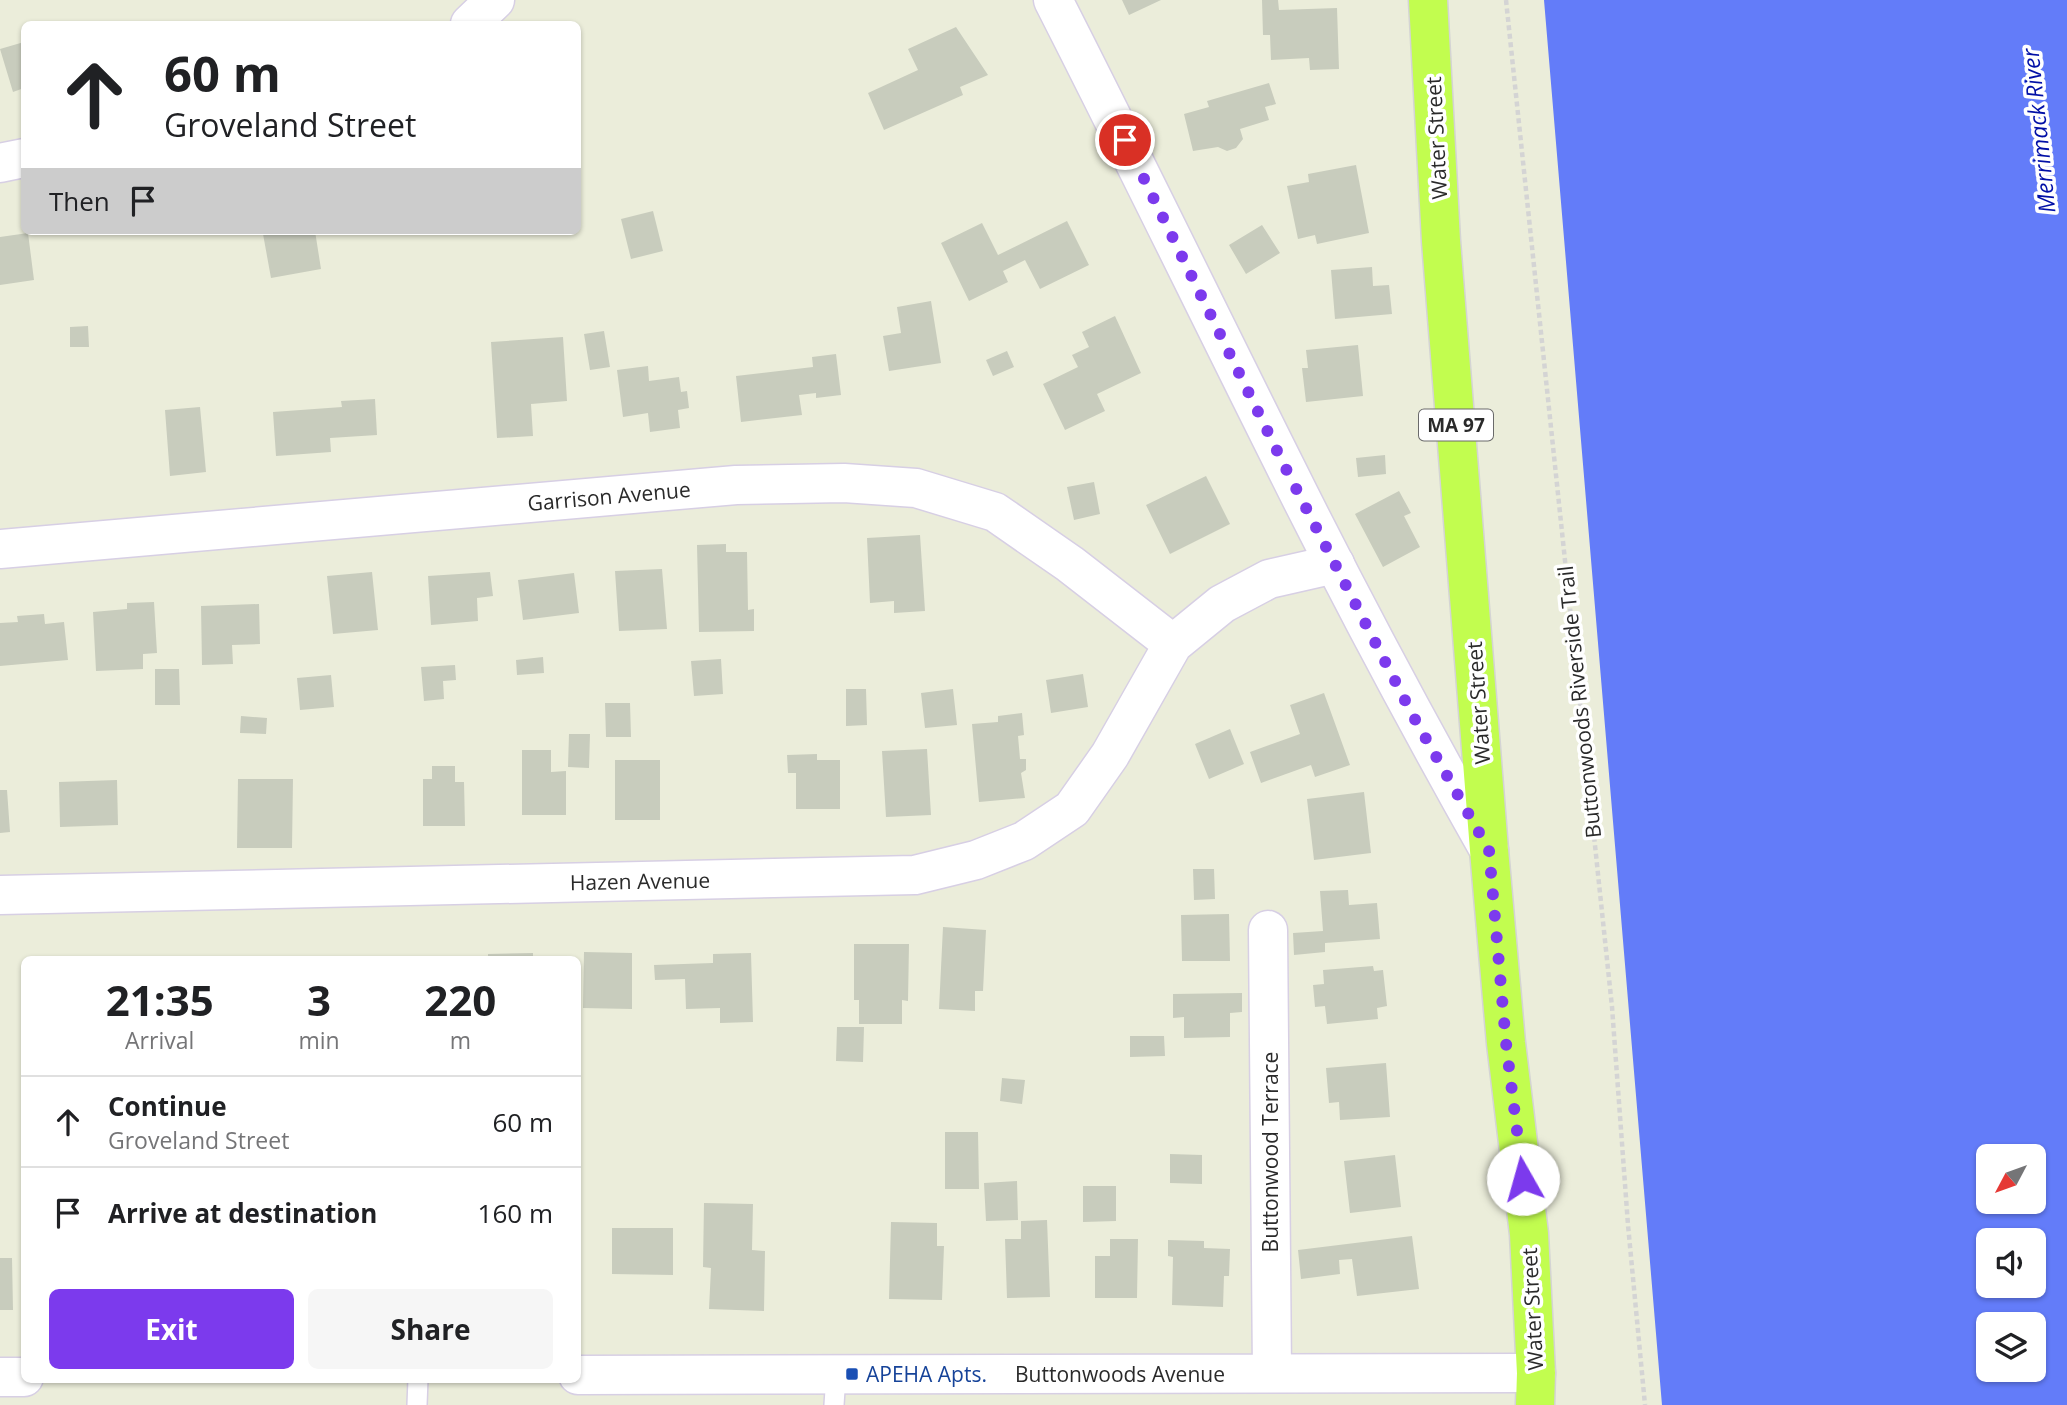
<!DOCTYPE html>
<style>
body{margin:0;font-family:"Open Sans",sans-serif;background:#f6f6f6;color:#202124;height:100vh;display:flex;flex-direction:column;font-size:26px;white-space:nowrap}
*{box-sizing:border-box;margin:0}
p{font-size:23px;color:#757577}
.icon{flex:none;width:38px;height:38px;fill:none;stroke:currentColor;stroke-width:2;stroke-linecap:round;stroke-linejoin:round}
.map{position:relative;flex:1;overflow:hidden}
.side{position:absolute;left:21px;top:956px;width:560px;height:427px;display:flex;flex-direction:column;background:#fff;border-radius:10px;box-shadow:0 2px 5px #0004}
.side>*{flex:none}
.guide{position:absolute;left:21px;top:21px;width:560px;height:214px;border-radius:10px;box-shadow:0 2px 5px #0004;background:#fff;color:#202124;overflow:hidden}
.needle{width:46px;rotate:229deg}
.controls{position:absolute;left:1976px;top:1144px;display:grid;gap:14px}
.controls a{display:grid;place-items:center;width:70px;height:70px;border-radius:10px;background:#fff;box-shadow:0 2px 5px #0004;font-size:35px}
.pin{position:absolute;display:grid;place-items:center;width:60px;height:60px;color:#fff;margin:-30px;border:4px solid #fff;border-radius:50%;box-shadow:0 2px 7px #0007}
.me{position:absolute;width:77px;margin:-38px;rotate:353deg;stroke-linejoin:round;filter:drop-shadow(0 0 5px #0008)}
.turn{display:flex;align-items:center;gap:24px;height:147px;padding:0 28px;font-size:32px}
.turn .icon{width:91px;height:91px;stroke-width:2.5}
.turn b{display:block;font-size:49px;line-height:60px}
.then{display:flex;align-items:center;height:66px;padding:0 28px;background:#0003;gap:14px;font-size:26px}
.eta{display:flex;justify-content:space-evenly;align-items:center;height:119px;text-align:center}
.eta b{font-size:42px;font-weight:700;line-height:49px}
.cta{display:flex;gap:14px;margin-top:auto;padding:14px 28px}
.cta a{flex:1;height:80px;border-radius:10px;background:#7c3aed;color:#fff;font-size:28px;font-weight:700;line-height:80px;text-align:center}
.cta a+a{background:#f6f6f6;color:#202124}
ul{padding:0;list-style:none}
li{display:flex;align-items:center;gap:21px;height:91px;padding:0 28px;border-top:2px solid #e0e0e0}
li div{flex:1}
li b{display:block;font-size:26px}
li em{font-style:normal}
.map>svg:first-child{display:block}
</style>
<div class="map">
<svg width="2067" height="1405" viewBox="0 0 2067 1405">
<rect width="100%" height="100%" fill="#ebedda"/>
<path fill="#637cf9" fill-rule="evenodd" d="M1544 0H2067V1405H1662ZM1988 1157H2034V1202H1988ZM1988 1241H2034V1286H1988ZM1988 1325H2034V1370H1988Z"/>
<path fill="#c8ccbd" d="M1122 0H1161L1129 15Z
M1262 0H1278L1279 10 1337 8 1339 69 1310 70 1309 58 1271 60 1270 35H1263Z
M956 27 988 75 960 87 963 95 884 130 868 93 918 70 908 49Z
M24 42V88L13 92 0 49Z
M1269 83 1276 104 1265 107 1269 120 1240 129 1243 139 1236 148 1227 151 1218 147 1193 151 1184 114 1209 107 1207 101Z
M1356 165 1369 233 1317 244 1315 235 1298 239 1287 186 1309 182 1308 174Z
M653 211 663 251 631 259 621 219Z
M1067 221 1089 265 1040 289 1025 260 1003 271 1008 282 969 301 941 243 982 223 998 255Z
M1262 225 1280 253 1246 274 1229 245Z
M283 231H315L321 269 271 278 263 234Z
M28 233 34 280 0 285V237Z
M1372 267 1373 286 1389 285 1392 314 1335 319 1331 270Z
M931 301 941 363 889 371 883 336 901 333 897 307Z
M1115 316 1141 373 1097 394 1105 411 1065 430 1043 384 1078 367 1072 355 1089 347 1082 332Z
M88 326 89 347H70V327Z
M604 331 610 367 590 370 584 334Z
M563 337 567 401 531 404 533 436 497 438 491 342Z
M1358 345 1363 396 1306 402 1302 368H1308L1306 350Z
M1007 351 1014 367 993 376 986 360Z
M836 354 841 395 816 398V393L799 395 802 415 741 422 736 376 813 367 812 357Z
M648 366 649 381 679 377 681 392 687 391 689 408 678 410 680 428 650 432 648 413 623 417 617 370Z
M375 399 377 435 330 438 331 452 276 456 273 412 342 407 341 401Z
M200 407 206 472 170 476 165 410Z
M1385 455 1386 474 1358 477 1356 458Z
M1206 476 1230 524 1170 554 1146 505Z
M1094 482 1100 514 1074 520 1067 487Z
M1399 491 1411 513 1404 516 1420 547 1383 567 1355 514Z
M920 535 925 611 894 613V601L870 603 867 538Z
M726 544V552H747L748 610 754 609V631L699 632 697 545Z
M662 569 667 629 619 631 615 571Z
M372 572 378 630 333 634 327 576Z
M490 572 493 596 477 598 478 621 431 625 428 576Z
M574 573 579 613 523 620 518 580Z
M154 602 157 653 143 654V669L96 671 93 612 127 609V603Z
M259 604 260 644 232 645 233 664 202 665 201 606Z
M44 614 45 624 64 622 68 660 0 666V623L18 622 17 616Z
M543 657 544 673 517 675 516 660Z
M721 659 723 694 694 696 691 661Z
M455 665 456 680 443 681 444 699 424 701 421 667Z
M155 669H179L180 705H155Z
M1083 674 1088 707 1051 713 1046 680Z
M331 675 334 707 300 710 297 678Z
M846 689H866L867 725 846 726Z
M953 689 957 725 925 728 921 693Z
M1324 693 1350 765 1315 777 1311 765 1261 783 1250 752 1300 734 1290 705Z
M605 703H630L631 737H606Z
M1022 713 1024 735 1018 736 1020 759H1026V770L1021 773 1025 798 979 802 972 724 998 722V716Z
M241 716 267 718 266 734 240 733Z
M1230 729 1244 764 1209 779 1195 744Z
M569 734H590L589 768 568 767Z
M927 749 931 815 886 817 882 751Z
M522 750H551V772L566 771V815H522Z
M817 754V760H840V809H796V773H788L787 755Z
M615 760H660V820H615Z
M432 766H455V782H464L465 826H423V779H432Z
M238 779H293L292 848H237Z
M117 780 118 825 60 827 59 782Z
M0 790H7L10 832 0 833Z
M1364 792 1371 853 1314 860 1307 799Z
M1193 869H1214L1215 899 1194 900Z
M1348 890 1349 905 1377 903 1380 939 1325 943V952L1294 955 1293 933 1323 931 1320 891Z
M1229 914 1230 961H1182L1181 915Z
M943 927 986 930 983 991H975V1011L939 1009Z
M854 944H909L908 1001 902 1000V1024H859V1000H854Z
M584 952 632 953V1009L583 1008Z
M533 953V959H488V954Z
M751 953 753 1022 720 1023V1008L686 1009 685 979 655 980 654 965 713 963V954Z
M1373 966 1374 971 1383 970 1387 1006 1377 1008 1378 1019 1327 1024 1325 1006 1315 1007 1313 985 1324 984 1323 970Z
M1242 993V1012L1230 1013V1037L1184 1038V1017L1173 1018V994Z
M837 1027H864L863 1062 836 1061Z
M1130 1036H1164L1165 1056 1130 1057Z
M1386 1063 1390 1117 1340 1120 1339 1102 1329 1103 1326 1068Z
M1002 1078 1025 1080 1022 1104 1000 1101Z
M945 1132H978L979 1189H945Z
M1170 1154 1202 1155V1184L1170 1183Z
M1395 1155 1401 1207 1350 1213 1344 1161Z
M1017 1181 1018 1220 986 1221 984 1183Z
M1083 1186H1116V1221L1083 1222Z
M704 1203 753 1204 752 1250 765 1251 764 1311 709 1309 711 1268 703 1267Z
M1047 1220 1050 1297 1007 1298 1005 1239H1021V1221Z
M891 1222 937 1223V1246H944L942 1300 889 1299Z
M612 1228H673V1275L612 1274Z
M1412 1236 1419 1289 1357 1296 1352 1259 1339 1260 1340 1274 1301 1279 1298 1250Z
M1110 1239H1138L1137 1298H1095V1256H1110Z
M1168 1240 1204 1241V1248L1230 1249 1229 1276H1224L1223 1307 1172 1305 1173 1257 1168 1256Z
M0 1258H12L13 1310H0Z"/>
<g fill="none" stroke-linecap="round" stroke-linejoin="round">
<g stroke="#d7cfe4" stroke-width="22">
<path id="service" d="M417 1405 418 1379
M834 1405 836 1375"/>
</g>
<g stroke="#d7cfe4" stroke-width="41">
<path id="minor" d="M470 24 495 0
M0 163 24 158
M0 549 736 485 844 483 916 488 995 512 1070 564 1173 644
M0 895 915 875 976 860 1024 841 1072 809 1110 755 1173 644 1222 604 1269 579 1335 564
M1268 930 1272 1373
M578 1375 1536 1373
M0 1377H24"/>
</g>
<g stroke="#d7cfe4" stroke-width="41">
<path id="secondary" d="M1053 0C1132 155 1208 312 1286 468 1350 597 1418 724 1489 850"/>
</g>
<g stroke="#d4d4d4" stroke-width="41">
<path id="primary" d="M1428 0 1441 241 1489 850 1506 1043 1529 1234 1536 1373 1535 1405"/>
</g>
<path stroke="#d4d4d4" stroke-width="4.5" stroke-dasharray="5 3.5" stroke-linecap="butt" d="M1506 0 1612 1007 1628 1225 1645 1405"/>
<use href="#service" stroke="#fff" stroke-width="19"/>
<use href="#minor" stroke="#fff" stroke-width="38"/>
<use href="#secondary" stroke="#fff" stroke-width="38"/>
<use href="#primary" stroke="#c2fd4f" stroke-width="38"/>
</g>
<g fill="none" stroke-linecap="round" stroke-linejoin="round">
<path stroke="#7c3aed" stroke-width="12" stroke-dasharray="0 21.6" d="M1125 140 1286 469 1412 714 1489 850 1506 1043 1523 1179"/>
</g>
<rect fill="#1a4fb4" stroke="#fff" stroke-width="2.5" x="845" y="1367" width="14" height="14" rx="3.5"/>
<g text-anchor="middle" dominant-baseline="central" stroke-width="7" stroke-linejoin="round" paint-order="stroke">
<rect fill="#fff" stroke="#6a6a6a" stroke-width="2" x="1419" y="409.5" width="74" height="31" rx="5"/>
<g font-size="19" font-weight="bold" fill="#2a2a2a">
<text x="1456" y="425">MA 97</text>
</g>
<g font-size="21" fill="#2a2a2a" stroke="#fff">
<text transform="translate(1436 138) rotate(-93)">Water Street</text>
<text transform="translate(609 496) rotate(-5)">Garrison Avenue</text>
<text transform="translate(1579 702) rotate(-96)">Buttonwoods Riverside Trail</text>
<text transform="translate(1478 703) rotate(-94)">Water Street</text>
<text transform="translate(640 881) rotate(-1)">Hazen Avenue</text>
<text transform="translate(1270 1152) rotate(-90)">Buttonwood Terrace</text>
<text transform="translate(1532 1309) rotate(-93)">Water Street</text>
<text x="1120" y="1374">Buttonwoods Avenue</text>
</g>
<g font-size="21" fill="#164399" stroke="#fff" text-anchor="start">
<text x="866" y="1374">APEHA Apts.</text>
</g>
<g font-size="23" font-style="italic" fill="#010fa6" stroke="#fff">
<text transform="translate(2038 131) rotate(-96)">Merrimack River</text>
</g>
</g>
</svg>
<div class="controls">
<a><svg class="needle" viewBox="-14 -14 28 28"><path d="M0-13l5 13h-10z" fill="#e53935"/><path d="M0 13l5-13h-10z" fill="#757577"/></svg></a>
<a><svg class="icon" aria-label="sound" viewBox="0 0 24 24"><path d="M4 9h4l5-4v14l-5-4H4zM17 9q2 3 0 6"/></svg></a>
<a><svg class="icon" aria-label="layers" viewBox="0 0 24 24"><path d="M12 4l9 5-9 5-9-5zM3 14l9 5 9-5"/></svg></a>
</div>
<div class="pin" style="left:1125px;top:140px;background:#d93025"><svg class="icon" aria-label="arrive" viewBox="0 0 24 24"><path d="M6 21V4h12l-3 4 3 4H6"/></svg></div>
<svg class="me" style="left:1523px;top:1179px" viewBox="-20 -20 40 40"><circle r="19" fill="#fff"/><path d="M0-13L10 11 0 6-10 11z" fill="#7c3aed"/></svg>
<div class="guide">
<div class="turn"><svg class="icon" aria-label="ahead" viewBox="0 0 24 24"><path d="M12 20V5M6 11l6-6 6 6"/></svg><div><b>60 m</b>Groveland Street</div></div>
<div class="then">Then<svg class="icon" aria-label="arrive" viewBox="0 0 24 24"><path d="M6 21V4h12l-3 4 3 4H6"/></svg></div>
</div>
<section class="side">
<div class="eta">
<div><b>21:35</b><p>Arrival</p></div>
<div><b>3</b><p>min</p></div>
<div><b>220</b><p>m</p></div>
</div>
<ul>
<li><svg class="icon" aria-label="ahead" viewBox="0 0 24 24"><path d="M12 20V5M6 11l6-6 6 6"/></svg><div><b>Continue</b><p>Groveland Street</p></div><em>60 m</em></li>
<li><svg class="icon" aria-label="arrive" viewBox="0 0 24 24"><path d="M6 21V4h12l-3 4 3 4H6"/></svg><div><b>Arrive at destination</b></div><em>160 m</em></li>
</ul>
<div class="cta"><a>Exit</a><a>Share</a></div>
</section>
</div>
